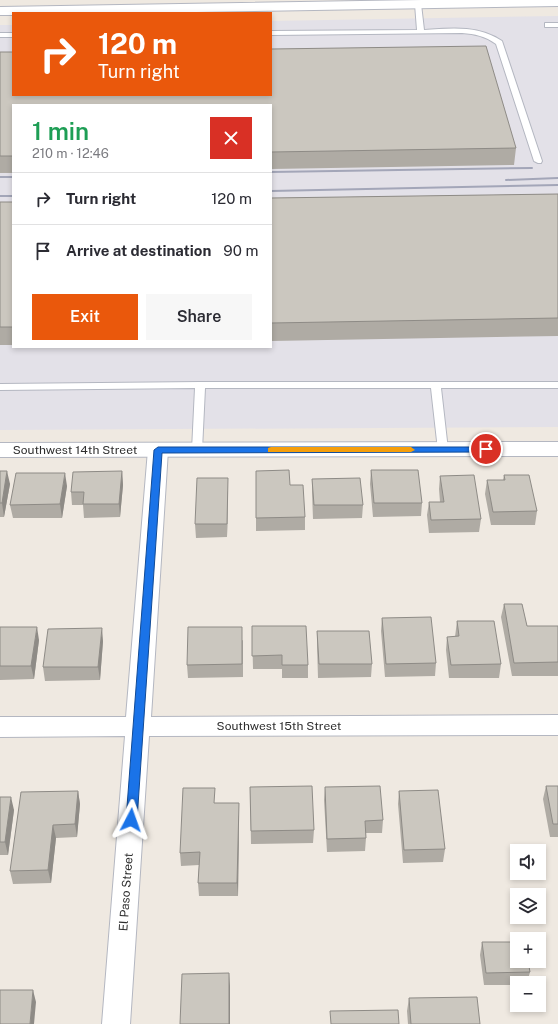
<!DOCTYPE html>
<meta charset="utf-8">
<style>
body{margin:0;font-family:"Public Sans",sans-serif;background:#f7f7f7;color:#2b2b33;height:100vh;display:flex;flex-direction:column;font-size:15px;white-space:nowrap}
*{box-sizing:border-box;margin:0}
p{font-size:13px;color:#7c7c81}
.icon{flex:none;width:22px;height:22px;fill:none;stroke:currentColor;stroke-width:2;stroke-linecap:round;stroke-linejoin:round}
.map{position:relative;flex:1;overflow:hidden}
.panel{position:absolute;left:12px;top:104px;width:260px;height:244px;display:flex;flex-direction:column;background:#fff;border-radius:0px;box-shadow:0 2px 6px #0003}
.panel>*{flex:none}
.top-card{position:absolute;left:12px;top:12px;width:260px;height:84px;border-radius:0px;box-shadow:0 2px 6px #0003;background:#ea580c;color:#fff;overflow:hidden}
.tools{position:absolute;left:510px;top:844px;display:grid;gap:8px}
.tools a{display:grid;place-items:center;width:36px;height:36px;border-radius:0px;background:#fff;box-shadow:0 2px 6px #0003;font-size:20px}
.pin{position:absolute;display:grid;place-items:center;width:34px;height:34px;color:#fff;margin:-17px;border:2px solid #fff;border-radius:50%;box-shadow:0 1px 4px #0007}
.me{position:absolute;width:44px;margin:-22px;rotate:4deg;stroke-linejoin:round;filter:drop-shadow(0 0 3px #0008)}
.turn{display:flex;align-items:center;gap:14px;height:84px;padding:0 20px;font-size:18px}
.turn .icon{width:52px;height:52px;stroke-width:2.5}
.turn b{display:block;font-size:28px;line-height:34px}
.round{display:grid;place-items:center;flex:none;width:42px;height:42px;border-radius:0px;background:#f7f7f7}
.summary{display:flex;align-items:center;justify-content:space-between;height:68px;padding:0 20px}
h1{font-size:24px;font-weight:600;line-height:30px;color:#1e9e55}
.action{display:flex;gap:8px;margin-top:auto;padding:8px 20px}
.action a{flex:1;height:46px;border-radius:0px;background:#ea580c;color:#fff;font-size:16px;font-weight:600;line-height:46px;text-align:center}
.action a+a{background:#f7f7f7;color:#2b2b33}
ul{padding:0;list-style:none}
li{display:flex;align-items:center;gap:12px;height:52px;padding:0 20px;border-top:1px solid #e1e1e2}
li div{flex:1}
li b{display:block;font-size:15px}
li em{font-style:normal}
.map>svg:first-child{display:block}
</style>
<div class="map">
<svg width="558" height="1024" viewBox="0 0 558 1024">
<rect width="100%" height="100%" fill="#efe9e1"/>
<path fill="#e3e1e8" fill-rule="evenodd" d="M558 16V427L0 430V25H13V95H271V21ZM13 105H271V347H13Z"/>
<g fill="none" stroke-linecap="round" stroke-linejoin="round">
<g stroke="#b4b7c1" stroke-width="2">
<path id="service" d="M418 2 421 4 424 30C451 28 479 25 502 41L542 161 541 163H538L534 161 496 44C485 36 475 34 462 33L271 35V31L417 30 415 4Z
M545 23H558V27H545Z
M0 33H13V37H0Z
M200 382H558V388H441L448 450 443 453 438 450 431 388H205L202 450 197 453 192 450 195 388 0 390V384Z"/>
</g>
<g stroke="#b4b7c1" stroke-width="2">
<path id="minor" d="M158 443 165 445 168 450 151 717 558 715V735L149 736 130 1024H102L125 736 0 737V717H126L148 450 151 445Z"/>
</g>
<g stroke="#b4b7c1" stroke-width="2">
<path id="tertiary" d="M558 442V456L0 457V443Z"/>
</g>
<g stroke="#b4b7c1" stroke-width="2">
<path id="secondary" d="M422 0H558V6L137 13H13V15H0V7Z"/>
</g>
<use href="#service" fill="#fff" fill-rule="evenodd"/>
<use href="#minor" fill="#fff" fill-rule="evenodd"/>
<use href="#tertiary" fill="#fff" fill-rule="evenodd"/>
<use href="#secondary" fill="#fff" fill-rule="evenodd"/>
<path stroke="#a3a6b8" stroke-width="2" d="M271 172 532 168
M0 177H13
M506 180 558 178
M271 191 558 185
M0 196H13"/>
</g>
<path fill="#afaba4" d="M0 52 516 148 514 165 271 169V105H13V173H0Z
M558 194V336L271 341V198Z
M0 202H13V345H0Z
M371 470 422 503 421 516 373 517 370 484Z
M0 471 10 484 4 517H0Z
M122 471 123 485 120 517 84 518 83 505H72L71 492Z
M256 471 290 485 305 517V530L256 531Z
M504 475 537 511 535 525H491L485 494 487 480H503Z
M440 476 481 519 479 532 429 533 427 515 429 502H440L439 489Z
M312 479 363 505 362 518 313 519 312 492Z
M67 486 62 518H13L10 505Z
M228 491 227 537 196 538 195 524Z
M504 604 527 626H558V676H512L501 617Z
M382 618 436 663 435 676 385 677 381 631Z
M457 621 501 664 499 678H449L446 650 447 637H455Z
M252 626 308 665V678H282V669H253Z
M0 627 39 640 34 679 0 680Z
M317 631 372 664 371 677 318 678 317 645Z
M243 640V677L188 678 187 665Z
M103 641 100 680 45 681 43 667Z
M546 786H558V837H550L543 799Z
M250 787 314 830 313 843 251 844Z
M325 787 383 820 382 833H366V838L365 851 327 852 324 800Z
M78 791 80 804 77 837 56 838 51 883 13 884 10 871Z
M399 791 445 849 443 862 403 863 398 804Z
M0 797 14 810 8 855H0Z
M215 803 239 816 238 896H199L198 883 199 865 181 866 180 853Z
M482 942 530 972 527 983H517V985H484L480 955Z
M409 998 480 1024H408L407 1011Z"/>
<path fill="#8e8b86" d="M7 471 10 484 4 517 2 503Z
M122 471 123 485 120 517 119 504Z
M65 473 67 486 62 518 60 504Z
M228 478V491L227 537V524Z
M37 627 39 640 34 679 31 666Z
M102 628 103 641 100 680 98 667Z
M78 791 80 804 77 837 75 824Z
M11 797 14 810 8 855 5 842Z
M239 803V816L238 896 237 883Z
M53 825 56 838 51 883 48 870Z
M229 973 230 986V1024H229Z
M33 990 36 1002 34 1024H30Z"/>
<path fill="#cbc7bf" stroke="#8e8b86" d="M486 46 516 148 271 152V105H13V156H0V52H13V95H271V49Z
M558 194V318L271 323V198Z
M0 202H13V327H0Z
M289 470 290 485H303L305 517 256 518V471Z
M371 470H418L422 503H374Z
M0 471H7L2 503H0Z
M122 471 119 504H83L84 492H71L73 472Z
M16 473H65L60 504 10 505Z
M474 475 481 519 431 520 429 502H444L440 476Z
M504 475H529L537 511 493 512 487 480H505Z
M197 478H228L227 524H195Z
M360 478 363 505H314L312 479Z
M504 604H522L527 626H558V662L514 663Z
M431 617 436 663 386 664 382 618Z
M457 621H494L501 664 451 665 447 637 459 636Z
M252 626H306L308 665H282V655L252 656Z
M0 627H37L31 666H0Z
M188 627H242V664L187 665Z
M102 628 98 667H43L48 629Z
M317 631H369L372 664H319Z
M312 786 314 830 251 831 250 787Z
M380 786 383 820 365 821 366 838 327 839 325 787Z
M546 786H558V824H553Z
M183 788H215L214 803H239L237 883H198L200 852 180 853Z
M438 790 445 849 404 850 399 791Z
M78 791 75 824 53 825 48 870 10 871 21 792Z
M0 797H11L5 842H0Z
M482 942H517V961H528L530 972 486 973Z
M229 973V1024H180L182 974Z
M0 990H33L30 1024H0Z
M477 997 480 1024H411L409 998Z
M398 1010 399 1024H331L330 1011Z"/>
<path fill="#1a73e8" stroke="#114b97" d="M158 447H486L490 449 486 452 162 453 137 820 135 824H127L126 820 154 450Z"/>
<path fill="#f59e0b" d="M271 447H411L415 450 411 452H268V448Z"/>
<g text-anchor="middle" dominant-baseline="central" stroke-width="3" stroke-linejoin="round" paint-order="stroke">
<g font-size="12" fill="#2e2e2e" stroke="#fff">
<text x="75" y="450">Southwest 14th Street</text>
<text x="279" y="726">Southwest 15th Street</text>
<text transform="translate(126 892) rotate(-86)">El Paso Street</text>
</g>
</g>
</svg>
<div class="tools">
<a><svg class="icon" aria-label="sound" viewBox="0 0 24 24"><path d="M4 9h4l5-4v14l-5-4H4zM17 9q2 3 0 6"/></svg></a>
<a><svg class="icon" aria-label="layers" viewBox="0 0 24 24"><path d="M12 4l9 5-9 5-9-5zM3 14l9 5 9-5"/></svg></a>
<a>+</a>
<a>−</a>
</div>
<div class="pin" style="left:486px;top:449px;background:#d93025"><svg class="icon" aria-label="arrive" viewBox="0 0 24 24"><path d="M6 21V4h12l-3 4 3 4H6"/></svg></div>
<svg class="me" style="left:131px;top:820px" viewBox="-20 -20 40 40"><path d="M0-17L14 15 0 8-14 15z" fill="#1a73e8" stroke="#fff" stroke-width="4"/></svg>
<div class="top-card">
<div class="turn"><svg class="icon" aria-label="right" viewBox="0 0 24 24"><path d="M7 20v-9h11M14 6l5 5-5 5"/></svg><div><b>120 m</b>Turn right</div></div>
</div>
<section class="panel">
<div class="summary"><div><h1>1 min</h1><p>210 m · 12:46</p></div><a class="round" style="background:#d93025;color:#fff"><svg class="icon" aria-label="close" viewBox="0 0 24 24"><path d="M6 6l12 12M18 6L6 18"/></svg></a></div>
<ul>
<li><svg class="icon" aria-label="right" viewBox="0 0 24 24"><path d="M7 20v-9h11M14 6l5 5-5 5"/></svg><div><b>Turn right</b></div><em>120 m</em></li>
<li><svg class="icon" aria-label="arrive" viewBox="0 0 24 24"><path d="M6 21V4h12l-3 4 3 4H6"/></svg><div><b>Arrive at destination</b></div><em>90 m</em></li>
</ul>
<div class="action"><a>Exit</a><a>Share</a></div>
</section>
</div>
